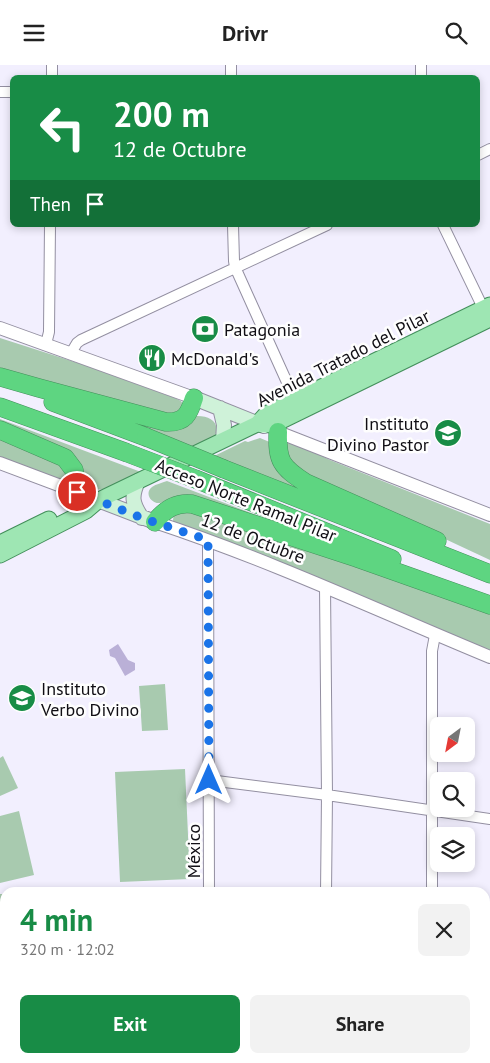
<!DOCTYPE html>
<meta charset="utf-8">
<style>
body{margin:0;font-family:"PT Sans",sans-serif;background:#f2f2f2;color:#222;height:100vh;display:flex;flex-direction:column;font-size:19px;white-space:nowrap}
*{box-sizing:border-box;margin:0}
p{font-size:16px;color:#767676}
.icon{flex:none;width:28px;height:28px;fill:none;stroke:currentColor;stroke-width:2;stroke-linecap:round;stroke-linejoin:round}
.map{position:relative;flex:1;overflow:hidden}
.sheet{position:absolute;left:0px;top:822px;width:490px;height:176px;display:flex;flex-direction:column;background:#fff;border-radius:15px 15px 0 0;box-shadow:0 2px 8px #0003}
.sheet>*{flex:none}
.banner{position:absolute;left:10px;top:10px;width:470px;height:152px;border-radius:8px;box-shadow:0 2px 8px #0003;background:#188c46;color:#fff;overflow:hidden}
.needle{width:32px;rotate:212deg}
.buttons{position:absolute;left:430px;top:652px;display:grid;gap:10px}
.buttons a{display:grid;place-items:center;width:45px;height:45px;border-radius:8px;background:#fff;box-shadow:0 2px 8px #0003;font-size:25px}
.pin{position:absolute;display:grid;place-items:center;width:42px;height:42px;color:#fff;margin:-21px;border:2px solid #fff;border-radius:50%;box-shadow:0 1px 5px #0007}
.me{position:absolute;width:55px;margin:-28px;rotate:0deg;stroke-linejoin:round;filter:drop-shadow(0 0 4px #0008)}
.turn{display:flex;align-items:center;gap:18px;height:105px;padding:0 20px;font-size:22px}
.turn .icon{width:65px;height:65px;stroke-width:2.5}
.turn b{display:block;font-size:35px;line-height:42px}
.then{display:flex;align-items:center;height:48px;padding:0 20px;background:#0003;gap:10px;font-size:19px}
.round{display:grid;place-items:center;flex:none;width:52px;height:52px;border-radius:8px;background:#f2f2f2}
.head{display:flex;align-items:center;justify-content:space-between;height:85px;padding:0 20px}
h1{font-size:30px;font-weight:700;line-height:38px;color:#188c46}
.action{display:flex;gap:10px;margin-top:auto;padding:10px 20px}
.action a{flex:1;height:58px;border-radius:8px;background:#188c46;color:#fff;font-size:20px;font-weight:700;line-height:58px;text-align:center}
.action a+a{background:#f2f2f2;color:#222}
header{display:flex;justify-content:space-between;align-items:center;height:65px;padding:0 20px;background:#fff;font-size:22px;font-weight:700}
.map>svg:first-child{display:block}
</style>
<header><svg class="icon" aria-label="menu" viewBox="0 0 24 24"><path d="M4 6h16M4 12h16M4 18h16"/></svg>Drivr<svg class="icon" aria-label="search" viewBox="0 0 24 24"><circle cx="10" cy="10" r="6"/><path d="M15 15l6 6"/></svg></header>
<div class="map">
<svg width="490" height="998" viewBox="0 0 490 998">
<rect width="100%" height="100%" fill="#f2effe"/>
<path fill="#a8caaf" d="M0 273 81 299 175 333 181 336 184 341 173 353 0 308Z
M111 346 195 351C208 350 221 356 215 371L187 385 143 369Z
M0 354 141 407 106 424C96 426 91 423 84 416L0 361Z
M0 370 70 404 67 418 0 394Z
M260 373 272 378 277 397 394 460 208 394 245 376 248 377Z
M288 378 302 381 330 395 490 459V495L289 401 284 381Z
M167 416 288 462 187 431C172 430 171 435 160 438 151 439 144 428 152 422 156 419 162 418 167 416Z
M190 443 490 547V587L174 459 173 455 174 448Z
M165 619 168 665 142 666 139 621Z
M3 691 18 723 0 731V693Z
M185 704 190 814 120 817 115 707Z
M19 746 34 810 0 818V751Z
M0 829H5V893L0 894Z"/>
<path fill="#bab0d7" d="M118 579 128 595 135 598V605L125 611 115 593 110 591 109 585Z"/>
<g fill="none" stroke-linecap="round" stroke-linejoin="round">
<g stroke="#938fa1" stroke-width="12">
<path id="minor" d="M52 0V12
M231 12V0
M421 12V0
M0 27H12
M478 90 490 84
M233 160 234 196 235 202 295 335
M443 160 486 249
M46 279 49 267 50 160
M71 288 77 278 81 275 327 160
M208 475 209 828
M325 522 327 730 326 828
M209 715 327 730 490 754
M432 828V586L435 570
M485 914H490
M209 994V998
M325 994V998
M432 994V998"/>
</g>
<g stroke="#938fa1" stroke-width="14">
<path id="tertiary" d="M0 263 194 333
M278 367 490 450
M0 398 77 427
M155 457C270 495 379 546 490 592"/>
</g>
<g stroke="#938fa1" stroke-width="16">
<path id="secondary" d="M194 333 264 361
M220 343 224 360 223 375
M138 416C131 432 132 438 142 453
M77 427 155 457"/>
</g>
<g stroke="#438f5b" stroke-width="17">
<path id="primary" d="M257 359 273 360 490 254
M0 478 49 454
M0 490 86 446 99 435 257 359 266 349 490 240"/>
</g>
<g stroke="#438f5b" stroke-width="19">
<path id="motorway" d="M0 312 39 323 166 357C185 358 189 349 194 333
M53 337 146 372
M0 342 125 387
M0 365 65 393 74 405 77 427
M278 367C277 396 281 402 306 418L437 476
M224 404 490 509
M198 415 392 494
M155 457C165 444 176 437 192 439L357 493 490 540"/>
</g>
<use href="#minor" stroke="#fff" stroke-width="10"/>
<use href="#tertiary" stroke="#fff" stroke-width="12"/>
<use href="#secondary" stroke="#cff2d9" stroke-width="14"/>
<use href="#primary" stroke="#9ee6b3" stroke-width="15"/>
<use href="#motorway" stroke="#5ed581" stroke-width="18"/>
<g stroke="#438f5b" stroke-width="19" stroke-linecap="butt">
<path id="motorway-bridge" d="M146 372 224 404
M125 387 198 415"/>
</g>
<use href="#motorway-bridge" stroke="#5ed581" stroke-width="18"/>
</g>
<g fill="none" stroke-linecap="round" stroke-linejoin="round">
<path stroke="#1a73e8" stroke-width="9" stroke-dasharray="0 16.2" d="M77 427 142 453 208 475 209 715"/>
</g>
<defs>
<g id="bank-disc" transform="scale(1.4375)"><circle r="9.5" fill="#188c46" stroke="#fefefe"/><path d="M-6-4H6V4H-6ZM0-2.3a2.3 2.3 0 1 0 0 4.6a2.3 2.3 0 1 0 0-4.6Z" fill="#fff"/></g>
<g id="restaurant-disc" transform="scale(1.4375)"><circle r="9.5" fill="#188c46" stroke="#fefefe"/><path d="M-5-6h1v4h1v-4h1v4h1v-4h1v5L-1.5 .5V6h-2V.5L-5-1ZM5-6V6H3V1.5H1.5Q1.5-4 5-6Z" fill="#fff"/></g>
<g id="school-disc" transform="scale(1.4375)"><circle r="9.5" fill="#188c46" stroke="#fefefe"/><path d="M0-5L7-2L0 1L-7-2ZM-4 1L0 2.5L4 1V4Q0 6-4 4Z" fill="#fff"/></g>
</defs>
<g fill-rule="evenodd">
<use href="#bank-disc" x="205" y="264"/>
<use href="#restaurant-disc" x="152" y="293"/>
<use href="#school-disc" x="448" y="368"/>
<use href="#school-disc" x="22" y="633"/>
</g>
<g text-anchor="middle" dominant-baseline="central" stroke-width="5" stroke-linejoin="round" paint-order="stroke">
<g font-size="18" fill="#100e14" stroke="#fefefe" text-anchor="start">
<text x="224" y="264">Patagonia</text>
<text x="171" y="293">McDonald's</text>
<text x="429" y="358" text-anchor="end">Instituto<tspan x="429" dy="21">Divino Pastor</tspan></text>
<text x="41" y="623">Instituto<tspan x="41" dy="21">Verbo Divino</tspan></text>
</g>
<g font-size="18" fill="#100e14" stroke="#fefefe">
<text transform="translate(343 293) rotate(-27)">Avenida Tratado del Pilar</text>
<text transform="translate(246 435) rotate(22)">Acceso Norte Ramal Pilar</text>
<text transform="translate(253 473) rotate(21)">12 de Octubre</text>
<text transform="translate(193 786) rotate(-90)">México</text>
</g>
</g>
</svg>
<div class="buttons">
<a><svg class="needle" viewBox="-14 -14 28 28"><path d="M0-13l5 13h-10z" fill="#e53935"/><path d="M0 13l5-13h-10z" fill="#767676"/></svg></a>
<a><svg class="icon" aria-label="search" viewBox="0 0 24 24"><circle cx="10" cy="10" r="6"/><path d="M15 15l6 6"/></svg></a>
<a><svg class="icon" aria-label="layers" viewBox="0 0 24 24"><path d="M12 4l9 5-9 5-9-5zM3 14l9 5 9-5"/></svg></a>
</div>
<div class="pin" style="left:77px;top:427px;background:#d93025"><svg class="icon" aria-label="arrive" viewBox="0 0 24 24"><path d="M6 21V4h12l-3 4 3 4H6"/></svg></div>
<svg class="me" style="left:209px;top:715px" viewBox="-20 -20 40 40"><path d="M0-17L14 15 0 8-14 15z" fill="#1a73e8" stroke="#fff" stroke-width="4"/></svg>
<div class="banner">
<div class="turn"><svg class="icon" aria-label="left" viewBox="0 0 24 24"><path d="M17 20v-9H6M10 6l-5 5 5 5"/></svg><div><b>200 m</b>12 de Octubre</div></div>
<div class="then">Then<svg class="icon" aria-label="arrive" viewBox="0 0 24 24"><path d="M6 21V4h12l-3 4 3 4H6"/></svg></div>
</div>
<section class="sheet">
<div class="head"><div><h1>4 min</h1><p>320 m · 12:02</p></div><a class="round"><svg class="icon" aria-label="close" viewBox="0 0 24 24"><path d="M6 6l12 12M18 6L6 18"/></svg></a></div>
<div class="action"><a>Exit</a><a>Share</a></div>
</section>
</div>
